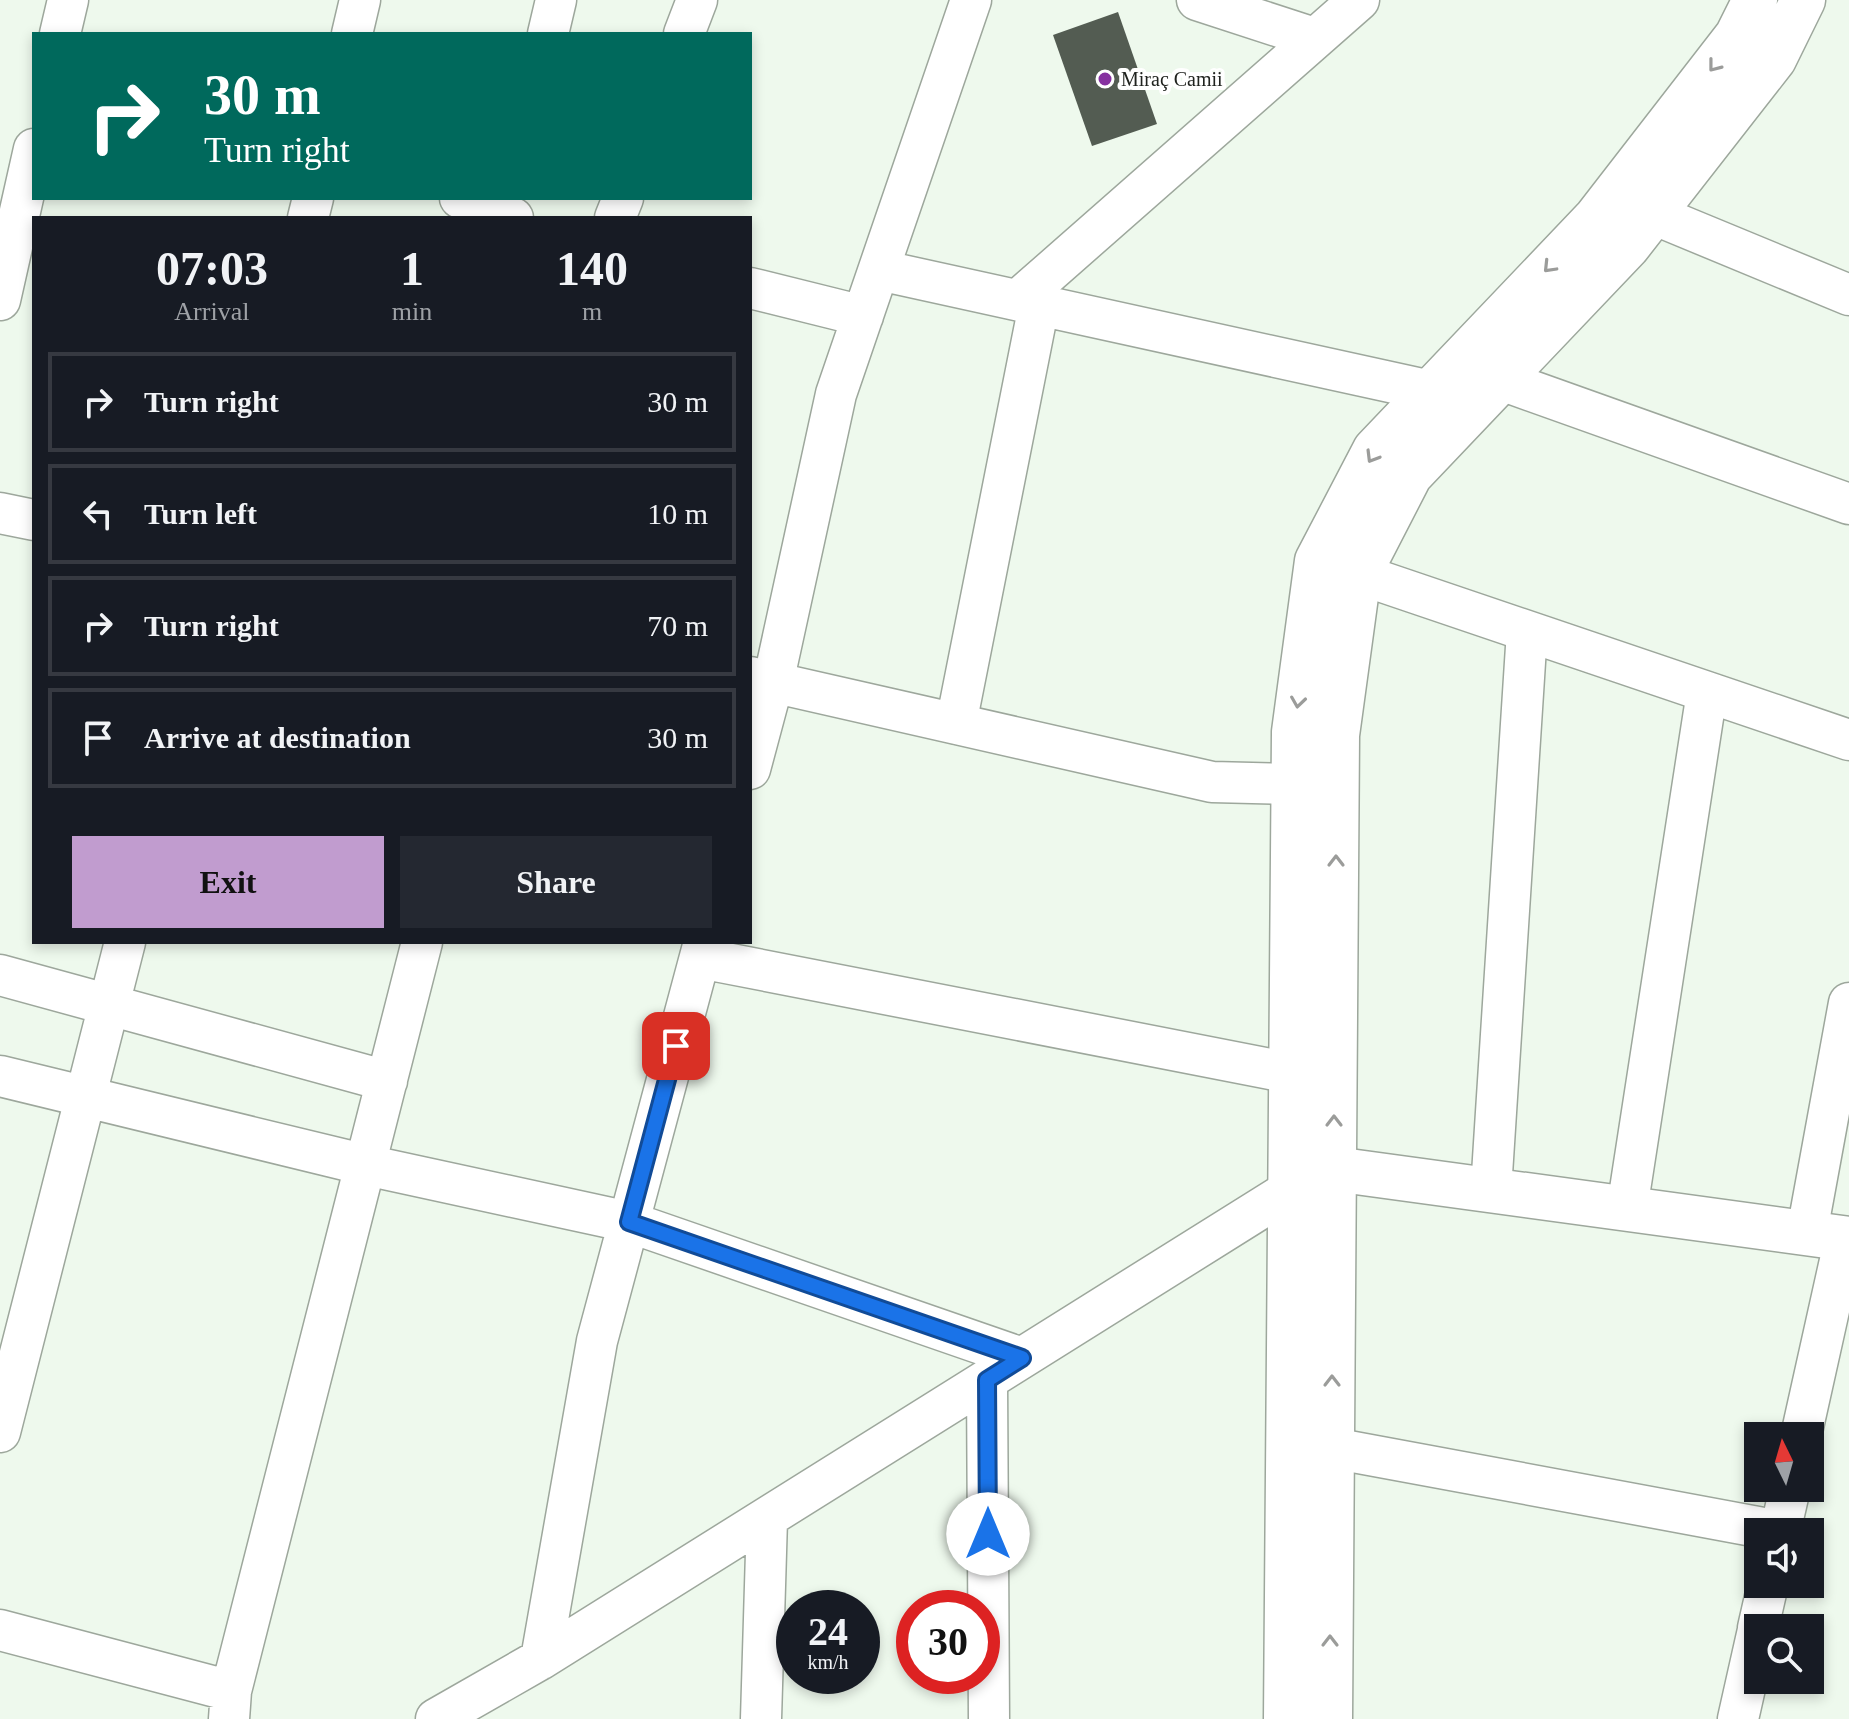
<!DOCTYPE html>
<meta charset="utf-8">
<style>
body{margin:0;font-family:Georgia,serif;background:#242831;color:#f1f3f6;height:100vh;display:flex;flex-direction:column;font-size:30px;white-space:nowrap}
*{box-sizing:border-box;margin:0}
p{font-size:26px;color:#9ea1a6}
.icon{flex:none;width:44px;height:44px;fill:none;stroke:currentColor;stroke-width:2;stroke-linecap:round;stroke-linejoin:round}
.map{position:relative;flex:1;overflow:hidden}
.sheet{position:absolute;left:32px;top:216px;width:720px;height:728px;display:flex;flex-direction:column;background:#171b24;border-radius:0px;box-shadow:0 4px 12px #0003}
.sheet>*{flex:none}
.top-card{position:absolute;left:32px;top:32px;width:720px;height:168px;border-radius:0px;box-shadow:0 4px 12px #0003;background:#00695c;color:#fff;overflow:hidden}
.needle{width:52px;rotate:355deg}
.buttons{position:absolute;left:1744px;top:1422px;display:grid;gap:16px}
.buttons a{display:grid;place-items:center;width:80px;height:80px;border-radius:0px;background:#171b24;box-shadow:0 4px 12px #0003;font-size:40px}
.speed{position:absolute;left:776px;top:1590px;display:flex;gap:16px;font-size:40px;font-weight:700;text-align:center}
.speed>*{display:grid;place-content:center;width:104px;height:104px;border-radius:50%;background:#171b24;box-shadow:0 4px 12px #0003;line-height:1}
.speed small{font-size:20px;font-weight:400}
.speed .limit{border:12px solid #d22;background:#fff;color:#111}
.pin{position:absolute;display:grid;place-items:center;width:68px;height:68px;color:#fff;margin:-34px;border-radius:16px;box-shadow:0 4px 12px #0006}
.me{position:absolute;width:88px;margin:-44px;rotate:0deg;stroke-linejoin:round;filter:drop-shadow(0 0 6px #0008)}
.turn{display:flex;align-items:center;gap:28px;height:168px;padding:0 40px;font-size:36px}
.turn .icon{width:104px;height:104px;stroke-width:2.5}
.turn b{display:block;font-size:56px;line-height:68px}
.eta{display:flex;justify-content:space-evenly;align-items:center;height:136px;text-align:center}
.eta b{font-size:48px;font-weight:600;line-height:56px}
.primary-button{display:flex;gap:16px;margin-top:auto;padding:16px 40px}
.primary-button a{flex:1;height:92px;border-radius:0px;background:#c19ccf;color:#111;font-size:32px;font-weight:600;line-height:92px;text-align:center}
.primary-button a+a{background:#242831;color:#f1f3f6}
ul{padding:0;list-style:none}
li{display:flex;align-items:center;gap:24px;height:100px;margin:0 16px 12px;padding:0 24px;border:4px solid #363941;border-radius:0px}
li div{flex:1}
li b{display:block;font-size:30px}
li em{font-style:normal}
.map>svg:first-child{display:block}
</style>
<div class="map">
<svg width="1849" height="1719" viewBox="0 0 1849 1719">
<rect width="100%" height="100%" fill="#eef9ed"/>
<path fill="#535c52" d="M1118 12 1157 124 1092 146 1053 35Z"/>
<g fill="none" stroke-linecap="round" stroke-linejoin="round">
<g stroke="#9da79c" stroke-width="43">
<path id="minor" d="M1197 0 1314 38
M60 34 68 0
M352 34 360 0
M548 34 556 0
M684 34 697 0
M460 198 513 218
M1653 214 1849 295
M308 218 313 198
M615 218 623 198
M879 270 1431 391
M750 288 863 316
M0 300 34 149
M1018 300 1359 0
M1501 380 1849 504
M0 513 34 520
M1359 574 1849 740
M750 677 1212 782 1293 784
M956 724 1039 305
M750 769 773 683 836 394 971 0
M700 958 1291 1073
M0 975 387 1081
M0 1076 366 1165 629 1222 1022 1358
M1491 1190 1527 631
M1627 1209 1707 692
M1807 1232 1849 1003
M987 1380 989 1719
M0 1432 125 942
M1801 1436 1845 1238
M1332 1448 1780 1531
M1780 1532 1790 1488
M1758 1628 1768 1584
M0 1630 231 1691
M541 1659 597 1341 704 942
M229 1719 231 1691 422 942
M436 1719 541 1659 1290 1190
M761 1719 767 1519
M1738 1719 1758 1630"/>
</g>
<g stroke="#9da79c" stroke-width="47">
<path id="tertiary" d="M1334 1169 1849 1239"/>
</g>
<g stroke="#9da79c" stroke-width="47">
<path id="secondary" d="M1286 1719 1294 732 1317 561 1375 450 1596 218 1737 36 1755 0
M1330 1719 1337 735 1359 574 1410 475 1628 246 1774 59 1803 0"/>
</g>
<use href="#minor" stroke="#fff" stroke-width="40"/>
<use href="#tertiary" stroke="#fff" stroke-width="44"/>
<use href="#secondary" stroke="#fff" stroke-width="44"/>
</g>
<defs><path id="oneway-chevron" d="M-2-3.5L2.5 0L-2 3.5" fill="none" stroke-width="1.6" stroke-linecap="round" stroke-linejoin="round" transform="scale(2)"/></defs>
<g stroke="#9b9c9a">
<use href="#oneway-chevron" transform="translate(1714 66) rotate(128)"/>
<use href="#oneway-chevron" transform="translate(1549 267) rotate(134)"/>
<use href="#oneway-chevron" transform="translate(1372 457) rotate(121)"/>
<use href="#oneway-chevron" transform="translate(1298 702) rotate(98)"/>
<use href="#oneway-chevron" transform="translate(1336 861) rotate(-90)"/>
<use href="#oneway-chevron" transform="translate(1334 1121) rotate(-90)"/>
<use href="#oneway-chevron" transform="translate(1332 1381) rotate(-90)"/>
<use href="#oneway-chevron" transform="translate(1330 1641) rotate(-90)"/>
</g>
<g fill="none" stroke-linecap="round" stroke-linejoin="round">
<g stroke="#114b97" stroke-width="20">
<path id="route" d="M676 1046 629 1222 1022 1358 987 1380 988 1534"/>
</g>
<use href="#route" stroke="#1a73e8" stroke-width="14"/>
</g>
<circle fill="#8631a0" stroke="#fff" stroke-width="3" cx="1105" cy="79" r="8"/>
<g text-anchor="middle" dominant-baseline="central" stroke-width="8" stroke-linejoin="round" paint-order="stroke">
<g font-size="20" fill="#20231f" stroke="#fff" text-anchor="start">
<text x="1121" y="79">Miraç Camii</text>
</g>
</g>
</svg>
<div class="buttons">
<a><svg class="needle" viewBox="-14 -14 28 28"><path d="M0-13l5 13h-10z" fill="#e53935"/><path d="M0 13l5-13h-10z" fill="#9ea1a6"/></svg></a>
<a><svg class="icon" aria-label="sound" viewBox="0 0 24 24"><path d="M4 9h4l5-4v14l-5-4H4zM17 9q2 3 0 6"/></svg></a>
<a><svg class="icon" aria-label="search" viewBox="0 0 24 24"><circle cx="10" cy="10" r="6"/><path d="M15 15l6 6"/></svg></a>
</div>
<div class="speed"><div>24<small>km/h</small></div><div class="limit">30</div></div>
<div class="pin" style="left:676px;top:1046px;background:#d93025"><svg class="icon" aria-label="arrive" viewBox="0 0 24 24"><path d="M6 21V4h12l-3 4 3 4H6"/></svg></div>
<svg class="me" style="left:988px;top:1534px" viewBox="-20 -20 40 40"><circle r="19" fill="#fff"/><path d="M0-13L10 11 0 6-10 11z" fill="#1a73e8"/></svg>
<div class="top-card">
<div class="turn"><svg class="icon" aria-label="right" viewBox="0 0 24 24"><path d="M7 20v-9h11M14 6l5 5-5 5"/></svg><div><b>30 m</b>Turn right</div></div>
</div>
<section class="sheet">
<div class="eta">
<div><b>07:03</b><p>Arrival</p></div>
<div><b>1</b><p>min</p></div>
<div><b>140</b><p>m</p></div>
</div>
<ul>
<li><svg class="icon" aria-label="right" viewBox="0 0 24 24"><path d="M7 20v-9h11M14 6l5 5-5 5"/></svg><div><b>Turn right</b></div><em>30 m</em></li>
<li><svg class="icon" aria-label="left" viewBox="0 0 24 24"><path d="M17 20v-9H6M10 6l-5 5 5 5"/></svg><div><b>Turn left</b></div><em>10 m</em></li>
<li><svg class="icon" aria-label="right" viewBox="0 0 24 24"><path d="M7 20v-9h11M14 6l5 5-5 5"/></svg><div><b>Turn right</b></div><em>70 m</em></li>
<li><svg class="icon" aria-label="arrive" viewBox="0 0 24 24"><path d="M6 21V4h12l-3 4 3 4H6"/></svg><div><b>Arrive at destination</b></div><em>30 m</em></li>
</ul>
<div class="primary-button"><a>Exit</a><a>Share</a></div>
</section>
</div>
